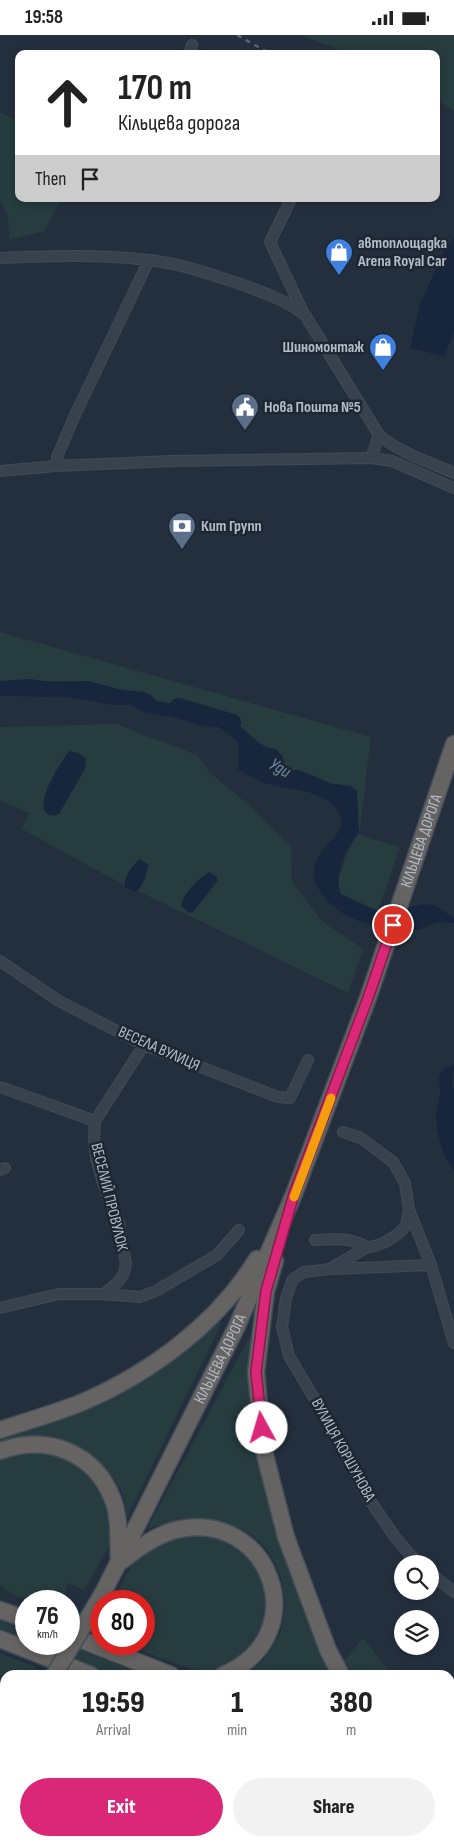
<!DOCTYPE html>
<meta charset="utf-8">
<style>
body{margin:0;font-family:"Sofia Sans Condensed",sans-serif;background:#f2f2f2;color:#222;height:100vh;display:flex;flex-direction:column;font-size:19px;white-space:nowrap}
*{box-sizing:border-box;margin:0}
p{font-size:16px;color:#767676}
.icon{flex:none;width:28px;height:28px;fill:none;stroke:currentColor;stroke-width:2;stroke-linecap:round;stroke-linejoin:round}
.map{position:relative;flex:1;overflow:hidden}
.panel{position:absolute;left:0px;top:1635px;width:455px;height:176px;display:flex;flex-direction:column;background:#fff;border-radius:15px 15px 0 0;box-shadow:0 2px 8px #0003}
.panel>*{flex:none}
.top-card{position:absolute;left:15px;top:15px;width:425px;height:152px;border-radius:10px;box-shadow:0 2px 8px #0003;background:#fff;color:#222;overflow:hidden}
.tools{position:absolute;left:394px;top:1520px;display:grid;gap:10px}
.tools a{display:grid;place-items:center;width:45px;height:45px;border-radius:50%;background:#fff;box-shadow:0 2px 8px #0003;font-size:25px}
.speed{position:absolute;left:15px;top:1555px;display:flex;gap:10px;font-size:25px;font-weight:700;text-align:center}
.speed>*{display:grid;place-content:center;width:65px;height:65px;border-radius:50%;background:#fff;box-shadow:0 2px 8px #0003;line-height:1}
.speed small{font-size:12px;font-weight:400}
.speed .limit{border:8px solid #d22;background:#fff;color:#111}
.pin{position:absolute;display:grid;place-items:center;width:42px;height:42px;color:#fff;margin:-21px;border:2px solid #fff;border-radius:50%;box-shadow:0 1px 5px #0007}
.me{position:absolute;width:55px;margin:-28px;rotate:354deg;stroke-linejoin:round;filter:drop-shadow(0 0 4px #0008)}
.turn{display:flex;align-items:center;gap:18px;height:105px;padding:0 20px;font-size:22px}
.turn .icon{width:65px;height:65px;stroke-width:2.5}
.turn b{display:block;font-size:35px;line-height:42px}
.then{display:flex;align-items:center;height:48px;padding:0 20px;background:#0003;gap:10px;font-size:19px}
.eta{display:flex;justify-content:space-evenly;align-items:center;height:85px;text-align:center}
.eta b{font-size:30px;font-weight:800;line-height:35px}
.cta{display:flex;gap:10px;margin-top:auto;padding:10px 20px}
.cta a{flex:1;height:58px;border-radius:30px;background:#db2777;color:#fff;font-size:20px;font-weight:800;line-height:58px;text-align:center}
.cta a+a{background:#f2f2f2;color:#222}
.status{display:flex;justify-content:space-between;align-items:center;height:35px;padding:0 25px;background:#fff;direction:ltr}
.status svg{height:14px;fill:currentColor}
.map>svg:first-child{display:block}
</style>
<div class="status"><b>19:58</b><svg viewBox="0 0 49 12"><path d="M0 12V9h3v3zM5 12V6h3v6zM10 12V3h3v9zM15 12V0h3v12zM26 1h20v11H26zM47 4h2v5h-2z"/></svg></div>
<div class="map">
<svg width="454" height="1811" viewBox="0 0 454 1811">
<rect width="100%" height="100%" fill="#242f3e"/>
<path fill="#263c3f" d="M299 0H454V76L436 64V19H351Z
M0 78 19 86V164H60L45 196 9 205 8 182 0 165Z
M0 597 371 702 359 800 400 812 378 876 339 862 335 853 348 817 356 802V759L333 749 320 756 284 733 277 718 262 711 231 687 83 646H0Z
M116 689 197 720 210 738 249 770 291 811 292 847 322 886 363 914 348 958 107 841 22 794 29 778 0 765V692Z
M222 1287 126 1485C126 1480 127 1472 125 1466 116 1436 78 1401 45 1403 30 1404 15 1410 0 1413V1402L91 1370 211 1290Z
M250 1301 253 1303 255 1378 334 1640H241C247 1636 256 1633 261 1628 264 1625 267 1619 269 1615 272 1611 275 1607 278 1603 294 1566 281 1514 244 1496 214 1482 177 1484 147 1494Z
M21 1416H46L77 1425 103 1457 112 1492 109 1512 84 1555 68 1548 63 1566C35 1566 23 1569 0 1550V1425Z
M206 1500C225 1505 238 1512 252 1526 255 1530 257 1535 259 1540 274 1569 262 1605 236 1624 227 1630 216 1636 205 1636 185 1635 145 1616 125 1609H144V1566H113L131 1531 141 1520 173 1502Z
M0 1584 26 1594V1605L0 1595Z
M363 1603 390 1638 392 1640H348L342 1628Z
M36 1609H66L144 1640H113Z
M0 1619 36 1632 32 1640H5V1686L0 1694Z
M454 1659V1763L450 1759V1664Z
M5 1734V1806H78L68 1811H0V1742Z"/>
<path fill="#17263c" d="M454 203V298L444 321 410 313 420 269 446 212Z
M29 644 52 647 89 646 122 655 144 657 151 660 157 666C175 667 191 677 209 681 216 682 225 682 231 685 248 693 256 713 276 714L283 722V730L289 736 323 756 331 755 336 749 351 751 357 756 359 798C346 812 333 840 341 859L380 877 424 869 436 871 454 883V888C449 888 443 887 439 887 429 889 424 896 414 895 382 894 345 888 324 862 318 854 313 845 314 835 315 830 318 821 321 817 329 804 350 795 338 776 322 752 288 756 265 748 255 745 246 739 238 734V707L218 692 203 691 172 682 149 678 141 676 132 670H112L88 665 59 662 0 661V646Z
M69 716 78 718 86 724 85 734 59 779C54 781 49 782 45 776 37 763 61 728 69 716Z
M139 824 148 829C147 839 144 851 135 857L125 852C123 840 133 832 139 824Z
M209 837 216 841 218 845 194 876 190 878 181 871C184 857 197 845 209 837Z
M454 1029 452 1051 454 1055V1137L444 1120 437 1095 436 1080 440 1058 439 1041 444 1034Z"/>
<g fill="none" stroke-linecap="round" stroke-linejoin="round">
<path stroke="#17263c" stroke-width="16" d="M178 671 233 687
M297 743 345 763"/>
<g stroke="#414a57" stroke-width="12">
<path id="minor" d="M189 19 192 10
M291 164 270 207 304 279
M0 223C50 221 99 219 148 225 179 228 210 239 240 249 263 257 285 265 305 280L379 400C400 418 429 427 454 438
M371 423 379 400
M56 431 57 422 75 380 149 225
M0 436 56 431 173 426 371 423 392 426 454 453
M0 926 59 966 144 1010 278 1062 290 1063 308 1025
M0 1052 95 1086
M343 1097 361 1103 393 1127 405 1148 409 1175 431 1230 454 1308
M0 1135 5 1133
M409 1175C408 1181 407 1190 403 1194 395 1203 378 1212 367 1212L330 1234 304 1237 293 1244 286 1263 282 1292 289 1321 332 1393 367 1461 395 1502 418 1529
M315 1205C334 1204 349 1202 367 1212
M333 1234 431 1230
M104 1259 119 1246 124 1238 126 1229 119 1188 103 1148 96 1123 94 1102 95 1086 144 1010
M0 1273 59 1259H104L140 1262 156 1256 217 1220 239 1195
M430 1538 454 1557
M450 1657 454 1652
M431 1811 435 1806"/>
</g>
<g stroke="#434c59" stroke-width="19">
<g id="trunk">
<path d="M275 1226 266 1256 256 1337 263 1412 286 1502 328 1615 341 1640"/>
<path d="M0 1395C27 1386 56 1378 83 1367 152 1337 218 1288 257 1224"/>
<path d="M0 1416C47 1399 95 1417 113 1465 120 1483 118 1507 119 1526"/>
<path d="M123 1525C138 1513 154 1502 172 1496 269 1469 318 1600 223 1640"/>
<path id="s1" d="M103 1558 236 1293 294 1159 368 963 454 709"/>
<path d="M0 1575 26 1584"/>
<path d="M69 1600 171 1640"/>
<path d="M0 1604 91 1640"/>
<path d="M0 1725 5 1717"/>
<path d="M450 1766 454 1769"/>
<path d="M450 1782 454 1783"/>
<path d="M77 1811 92 1806"/>
</g>
</g>
<use href="#minor" stroke="#38414e" stroke-width="10"/>
<use href="#trunk" stroke="#656462" stroke-width="16"/>
<path stroke="#5a6575" stroke-width="2.5" stroke-dasharray="5 5" stroke-linecap="butt" d="M237 0 269 18"/>
<g stroke="#434c59" stroke-width="19" stroke-linecap="butt">
<path id="trunk-bridge" d="M54 1640 103 1558"/>
</g>
<use href="#trunk-bridge" stroke="#656462" stroke-width="16"/>
</g>
<g fill="none" stroke-linecap="round" stroke-linejoin="round">
<g stroke="#8e194d" stroke-width="12">
<path id="route" d="M262 1393 256 1337 266 1256 294 1159 368 963 393 890"/>
</g>
<use href="#route" stroke="#db2777" stroke-width="9"/>
<path stroke="#f59e0b" stroke-width="9" d="M294 1162 331 1063"/>
</g>
<defs>
<g id="shop-pin" transform="scale(1.4375)"><path d="M0 17L-7.5 6A9.5 9.5 0 1 1 7.5 6Z" fill="#3f7fe0" stroke="#1d2633"/><path d="M-5-2.5h2.3a2.7 3.5 0 0 1 5.4 0H5L5.5 6h-11ZM-1.5-2.5h3a1.5 2.3 0 0 0-3 0Z" fill="#fff"/></g>
<g id="civic-pin" transform="scale(1.4375)"><path d="M0 17L-7.5 6A9.5 9.5 0 1 1 7.5 6Z" fill="#5c6f8a" stroke="#1d2633"/><path d="M-.6-6.5H3V-4.5H.6V-3L4-1V1h2V6H-6V1h2V-1L-.6-3ZM-1.2 2.5V6h2.4V2.5Z" fill="#fff"/></g>
<g id="bank-pin" transform="scale(1.4375)"><path d="M0 17L-7.5 6A9.5 9.5 0 1 1 7.5 6Z" fill="#5c6f8a" stroke="#1d2633"/><path d="M-6-4H6V4H-6ZM0-2.3a2.3 2.3 0 1 0 0 4.6a2.3 2.3 0 1 0 0-4.6Z" fill="#fff"/></g>
</defs>
<g fill-rule="evenodd">
<use href="#shop-pin" x="339" y="217"/>
<use href="#shop-pin" x="383" y="312"/>
<use href="#civic-pin" x="245" y="372"/>
<use href="#bank-pin" x="182" y="491"/>
</g>
<g text-anchor="middle" dominant-baseline="central" stroke-width="5" stroke-linejoin="round" paint-order="stroke">
<g font-size="16" font-weight="bold" fill="#b4bcc9" stroke="#1d2633" text-anchor="start">
<text x="358" y="208">автоплощадка<tspan x="358" dy="18">Arena Royal Car</tspan></text>
<text x="364" y="312" text-anchor="end">Шиномонтаж</text>
<text x="264" y="372">Нова Пошта №5</text>
<text x="201" y="491">Кит Групп</text>
</g>
<g font-size="16" fill="#b4bcc9" stroke="#1d2633">
<text stroke="none"><textPath href="#s1" startOffset="818">КІЛЬЦЕВА ДОРОГА</textPath></text>
<text transform="translate(159 1014) rotate(24)">ВЕСЕЛА ВУЛИЦЯ</text>
<text transform="translate(109 1162) rotate(76)">ВЕСЕЛИЙ ПРОВУЛОК</text>
<text stroke="none"><textPath href="#s1" startOffset="262">КІЛЬЦЕВА ДОРОГА</textPath></text>
<text transform="translate(343 1415) rotate(61)">ВУЛИЦЯ КОРШУНОВА</text>
</g>
<g font-size="18" font-style="italic" fill="#6d86a8" stroke="#1d2633">
<text transform="translate(280 733) rotate(30)">Уди</text>
</g>
</g>
</svg>
<div class="tools">
<a><svg class="icon" aria-label="search" viewBox="0 0 24 24"><circle cx="10" cy="10" r="6"/><path d="M15 15l6 6"/></svg></a>
<a><svg class="icon" aria-label="layers" viewBox="0 0 24 24"><path d="M12 4l9 5-9 5-9-5zM3 14l9 5 9-5"/></svg></a>
</div>
<div class="speed"><div>76<small>km/h</small></div><div class="limit">80</div></div>
<div class="pin" style="left:393px;top:890px;background:#d93025"><svg class="icon" aria-label="arrive" viewBox="0 0 24 24"><path d="M6 21V4h12l-3 4 3 4H6"/></svg></div>
<svg class="me" style="left:262px;top:1393px" viewBox="-20 -20 40 40"><circle r="19" fill="#fff"/><path d="M0-13L10 11 0 6-10 11z" fill="#db2777"/></svg>
<div class="top-card">
<div class="turn"><svg class="icon" aria-label="ahead" viewBox="0 0 24 24"><path d="M12 20V5M6 11l6-6 6 6"/></svg><div><b>170 m</b>Кільцева дорога</div></div>
<div class="then">Then<svg class="icon" aria-label="arrive" viewBox="0 0 24 24"><path d="M6 21V4h12l-3 4 3 4H6"/></svg></div>
</div>
<section class="panel">
<div class="eta">
<div><b>19:59</b><p>Arrival</p></div>
<div><b>1</b><p>min</p></div>
<div><b>380</b><p>m</p></div>
</div>
<div class="cta"><a>Exit</a><a>Share</a></div>
</section>
</div>
